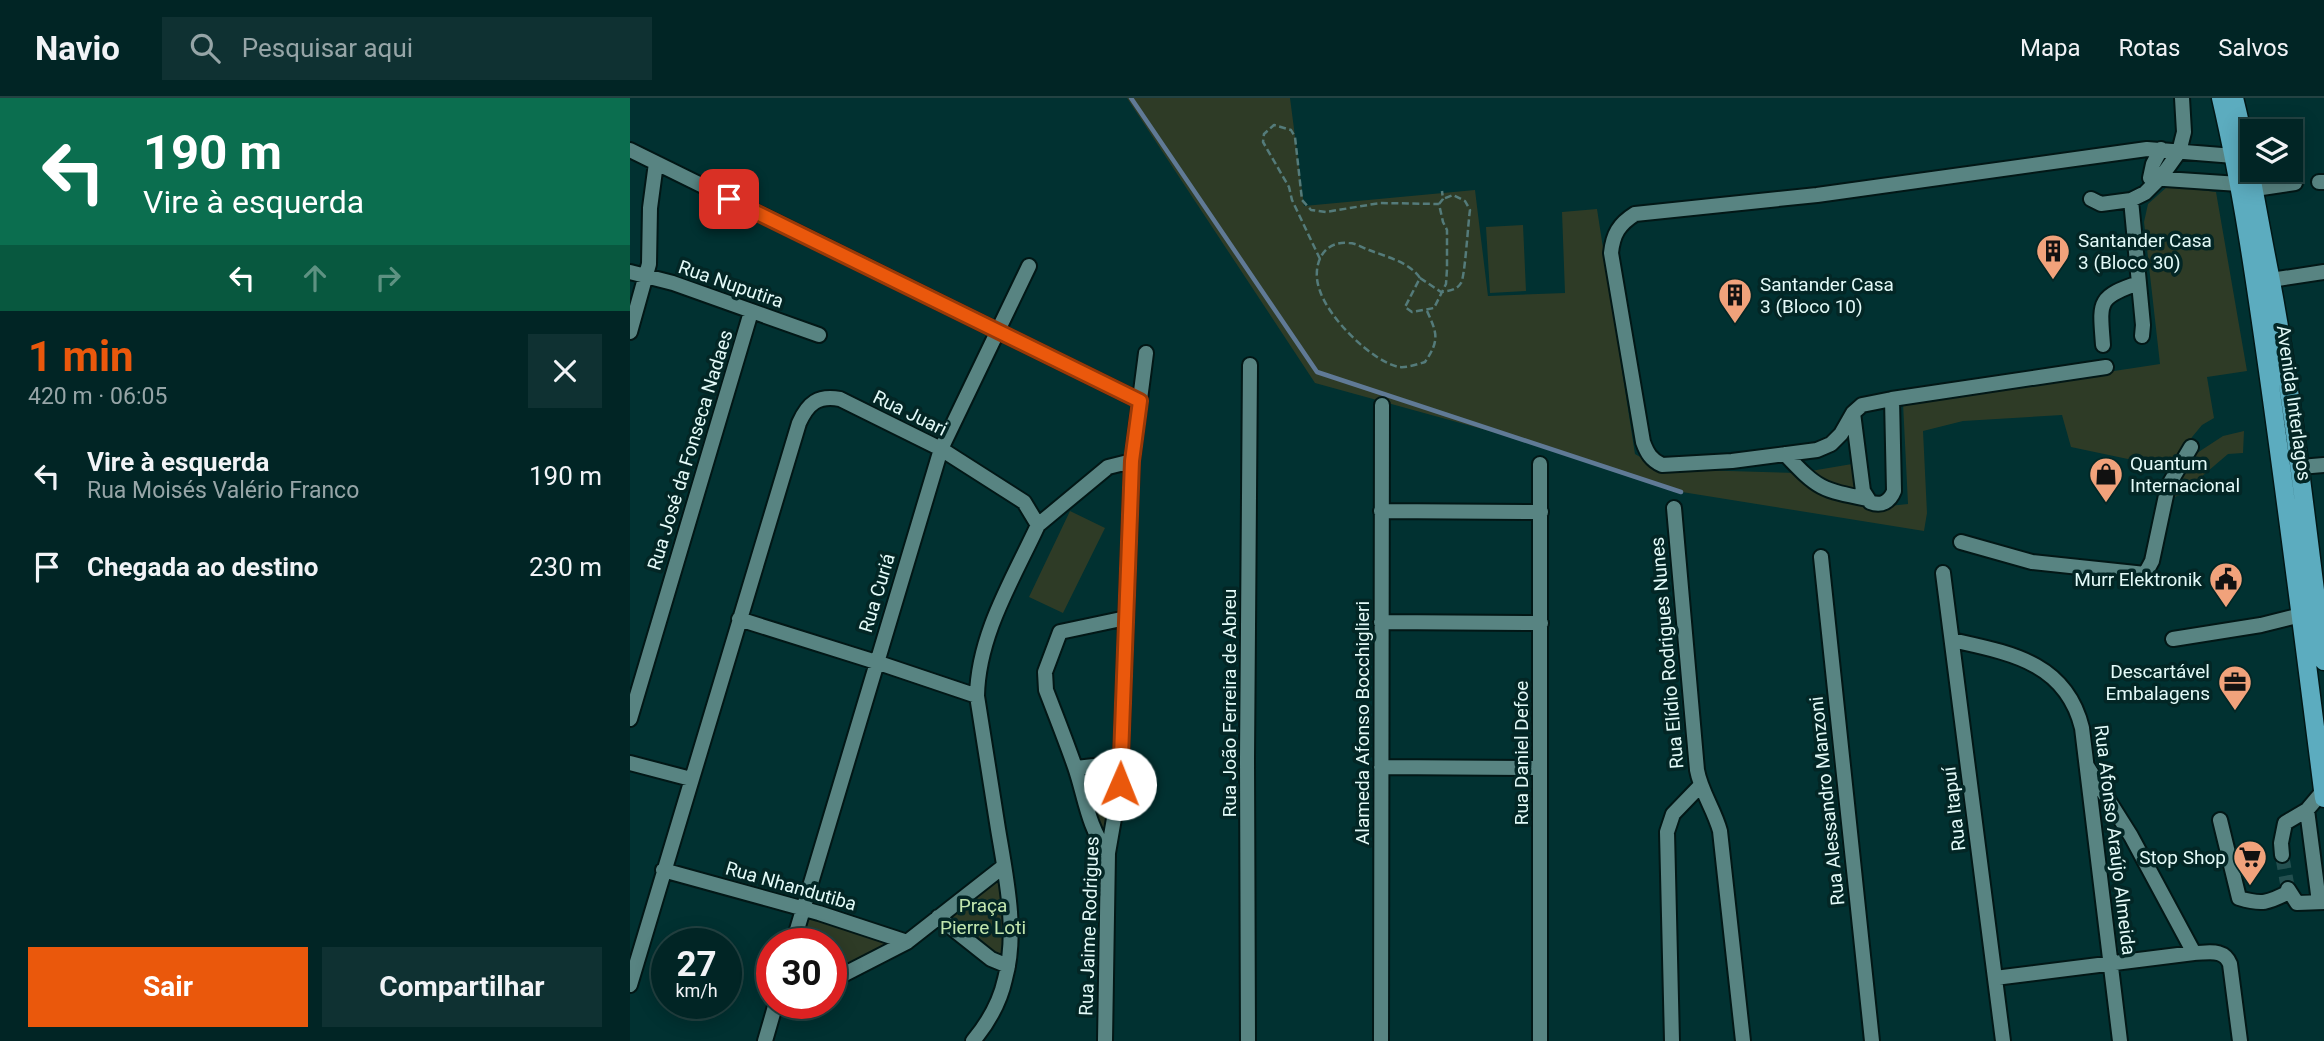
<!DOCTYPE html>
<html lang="pt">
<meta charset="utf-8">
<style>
body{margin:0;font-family:Roboto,sans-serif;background:#0f3132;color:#f1f3f6;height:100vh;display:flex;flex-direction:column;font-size:26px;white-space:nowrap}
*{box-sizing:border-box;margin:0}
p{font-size:23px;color:#96a5a7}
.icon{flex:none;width:38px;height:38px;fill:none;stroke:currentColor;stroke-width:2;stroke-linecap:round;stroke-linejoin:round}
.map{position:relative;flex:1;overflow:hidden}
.panel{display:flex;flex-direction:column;background:#012525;width:630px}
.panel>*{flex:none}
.hud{background:#0b6e4f;color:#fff;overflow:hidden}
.controls{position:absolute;left:1610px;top:21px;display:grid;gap:14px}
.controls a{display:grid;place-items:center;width:63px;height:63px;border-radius:0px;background:#012525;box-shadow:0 4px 18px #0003,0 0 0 2px #234242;font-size:35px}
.speed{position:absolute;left:21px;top:830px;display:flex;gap:14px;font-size:35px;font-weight:700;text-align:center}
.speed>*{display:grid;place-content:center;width:91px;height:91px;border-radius:50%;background:#012525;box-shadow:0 4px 18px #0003,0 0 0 2px #234242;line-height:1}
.speed small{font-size:18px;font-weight:400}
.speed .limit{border:10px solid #d22;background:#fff;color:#111}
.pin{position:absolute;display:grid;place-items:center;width:60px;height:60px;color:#fff;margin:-30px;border-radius:14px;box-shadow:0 4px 10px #0006}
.me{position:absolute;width:77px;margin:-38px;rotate:1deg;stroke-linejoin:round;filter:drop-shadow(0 0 5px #0008)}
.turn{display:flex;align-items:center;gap:24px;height:147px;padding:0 28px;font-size:32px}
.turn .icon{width:91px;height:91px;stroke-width:2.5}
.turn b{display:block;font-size:49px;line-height:60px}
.lanes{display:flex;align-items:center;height:66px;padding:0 28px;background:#0003;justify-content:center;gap:35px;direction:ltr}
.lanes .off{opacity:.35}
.round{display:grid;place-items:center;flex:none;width:74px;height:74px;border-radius:0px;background:#0f3132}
.overview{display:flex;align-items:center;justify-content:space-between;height:119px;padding:0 28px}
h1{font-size:42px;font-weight:700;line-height:52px;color:#ea580c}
.cta{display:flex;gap:14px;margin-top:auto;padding:14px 28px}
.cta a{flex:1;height:80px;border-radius:0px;background:#ea580c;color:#fff;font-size:28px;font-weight:700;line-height:80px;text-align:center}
.cta a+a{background:#0f3132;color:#f1f3f6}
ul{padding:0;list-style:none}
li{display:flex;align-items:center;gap:21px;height:91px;padding:0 28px}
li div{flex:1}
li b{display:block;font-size:26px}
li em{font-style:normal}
header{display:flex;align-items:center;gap:42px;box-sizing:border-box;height:98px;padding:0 35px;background:#012525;border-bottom:2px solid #234242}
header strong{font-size:33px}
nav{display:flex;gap:38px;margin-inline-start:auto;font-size:24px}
.search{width:490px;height:63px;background:#0f3132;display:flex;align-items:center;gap:18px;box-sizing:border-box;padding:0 24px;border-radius:0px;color:#96a5a7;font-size:26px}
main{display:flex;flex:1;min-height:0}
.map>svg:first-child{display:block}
</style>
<header>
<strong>Navio</strong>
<div class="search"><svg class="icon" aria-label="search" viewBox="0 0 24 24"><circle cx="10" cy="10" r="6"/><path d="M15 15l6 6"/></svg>Pesquisar aqui</div>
<nav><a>Mapa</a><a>Rotas</a><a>Salvos</a></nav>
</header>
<main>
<section class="panel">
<div class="hud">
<div class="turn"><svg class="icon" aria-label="left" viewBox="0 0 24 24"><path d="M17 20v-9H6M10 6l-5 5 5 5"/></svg><div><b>190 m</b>Vire à esquerda</div></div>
<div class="lanes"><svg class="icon" aria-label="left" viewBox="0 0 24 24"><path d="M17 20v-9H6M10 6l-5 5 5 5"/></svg><svg class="icon off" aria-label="ahead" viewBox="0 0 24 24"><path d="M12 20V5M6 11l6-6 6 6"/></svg><svg class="icon off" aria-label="right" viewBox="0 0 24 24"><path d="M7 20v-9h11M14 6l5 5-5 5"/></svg></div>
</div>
<div class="overview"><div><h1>1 min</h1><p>420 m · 06:05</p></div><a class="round"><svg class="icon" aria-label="close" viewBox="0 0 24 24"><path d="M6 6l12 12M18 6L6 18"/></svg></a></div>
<ul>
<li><svg class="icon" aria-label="left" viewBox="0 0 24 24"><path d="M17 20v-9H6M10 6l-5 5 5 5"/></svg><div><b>Vire à esquerda</b><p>Rua Moisés Valério Franco</p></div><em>190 m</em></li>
<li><svg class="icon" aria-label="arrive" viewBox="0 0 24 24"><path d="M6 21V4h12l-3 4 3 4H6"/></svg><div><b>Chegada ao destino</b></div><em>230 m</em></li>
</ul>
<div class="cta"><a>Sair</a><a>Compartilhar</a></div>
</section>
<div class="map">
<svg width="1694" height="943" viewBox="0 0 1694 943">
<rect width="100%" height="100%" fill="#013131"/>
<path fill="#2e3b26" d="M497 0H660L674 108 845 92 858 198 935 195 932 114 967 111 1005 356 1031 371 1169 375 1222 366 1226 402 1240 410 1278 406 1273 305 1530 266 1514 124 1518 106 1538 88 1586 94 1617 273 1577 279 1584 320 1572 327 1539 367 1531 368 1441 349 1432 317 1333 323 1293 333 1297 415 1294 433 1052 394 874 337 685 285Z
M893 127 896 193 860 195 856 129Z
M1614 333 1613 355 1598 356 1550 397 1534 403V387L1556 372 1567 355 1593 338Z
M440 413 475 430 433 515 399 499Z
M483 672 474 737 454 674Z
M370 777 373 813 372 861 344 835 315 819Z
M176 818 264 847 201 875V845H169Z"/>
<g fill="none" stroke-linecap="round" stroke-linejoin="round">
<path stroke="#607a96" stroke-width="4.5" d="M501 0 687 274 1051 394"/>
<path stroke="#234f4f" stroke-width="14" stroke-dasharray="14 7" stroke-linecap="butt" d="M1652 757 1658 791"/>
<g stroke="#021716" stroke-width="18">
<path id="minor" d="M1531 51 1523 66 1520 80 1609 86
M0 52 510 303
M1689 84H1694
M1625 91 1665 85
M1461 101 1471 106 1501 102 1515 95 1531 79 1549 54 1554 34 1552 0
M1501 102 1513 227 1512 238
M0 174 43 185 189 237
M1641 182 1694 174
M0 234 19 166 20 110 26 65
M1473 247C1470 205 1466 199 1509 185
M1262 301 1232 307 1223 315 1211 336 1201 346 1187 352 1102 363 1032 367C1021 362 1017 355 1013 344L981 155C983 136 989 126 1005 116L1187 97 1517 51 1604 58
M1223 315 1233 393 1240 404C1252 409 1260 403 1264 393L1262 301 1476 269
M1155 356C1188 391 1191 392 1238 401
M1670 369 1694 367
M1044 410 1067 672C1071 694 1084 711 1090 733L1113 943
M751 413 911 414
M408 427 478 369 502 363
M1331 444 1402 464 1515 476 1522 463 1538 388 1561 349
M1191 459 1242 943
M1313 475 1373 943
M109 521 246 564 347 598
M751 524 911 525
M1543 541 1631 527 1671 517
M1322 542C1380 555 1436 564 1452 630L1490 943
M0 621 121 214
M0 665 61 681
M1457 668 1501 738 1564 855
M751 669 910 670
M446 670 491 665
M1677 712 1689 804
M1590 722 1609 800C1632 807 1638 805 1659 794
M478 755C458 730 455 698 445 669 436 643 426 618 416 592L415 574 430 534 496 520
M1652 757 1651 745 1655 725 1677 712 1693 693
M33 772 189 815 277 844
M1658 791 1667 805 1694 804
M308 819 361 861 378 868
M163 845 311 351 399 168
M1365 880 1564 855C1578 855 1594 850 1600 866L1610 943
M201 883 277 844 374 768
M0 887 169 325C178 305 188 297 210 301L311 351 394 404 408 427C383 481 348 537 347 598 354 642 361 687 368 731 376 779 388 834 375 881 370 904 358 925 343 943
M135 943 146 905
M475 943 478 755 490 686 502 363 516 255
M618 943 617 661 620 267
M751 943 752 307
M910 943V366
M1042 943 1037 734 1043 716 1070 688"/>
</g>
<g stroke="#021716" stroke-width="21">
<path id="major" d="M1591 0C1612 90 1625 181 1638 273 1658 415 1676 558 1694 700
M1604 0C1619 59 1628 118 1640 178 1664 305 1677 434 1694 563"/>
</g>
<path stroke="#547b7a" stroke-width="2.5" stroke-dasharray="7 3.5" stroke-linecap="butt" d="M690 161 662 102 659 89 633 44 634 36 644 27 661 32 665 39 672 102 681 112 696 114 750 105 809 106
M790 180 811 194C819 193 827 192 831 185 835 179 838 125 840 112L835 103 823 97 813 101
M797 213C807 235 810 242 795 264 788 266 777 270 769 269 741 263 699 220 690 193 681 170 691 142 719 145 726 145 733 150 739 152 757 159 779 164 790 180L775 209 782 214 804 210 816 186 817 171V132L813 124 809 106 813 101 812 93"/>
<use href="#minor" stroke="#588482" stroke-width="14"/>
<use href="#major" stroke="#5cacbf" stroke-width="18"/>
</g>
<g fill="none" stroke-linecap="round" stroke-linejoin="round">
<g stroke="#983908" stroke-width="18">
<path id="route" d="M99 101 510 303 502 363 490 686"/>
</g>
<use href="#route" stroke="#ea580c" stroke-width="12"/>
</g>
<defs>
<g id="building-pin" transform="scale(1.75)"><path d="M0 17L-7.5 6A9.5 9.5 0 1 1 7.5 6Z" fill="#f1a27b" stroke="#032625"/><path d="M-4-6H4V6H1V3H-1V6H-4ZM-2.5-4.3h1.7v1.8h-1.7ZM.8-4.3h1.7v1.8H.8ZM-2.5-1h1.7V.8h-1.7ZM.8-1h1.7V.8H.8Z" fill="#111"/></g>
<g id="shop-pin" transform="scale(1.75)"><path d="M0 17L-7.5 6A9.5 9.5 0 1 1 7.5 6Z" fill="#f1a27b" stroke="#032625"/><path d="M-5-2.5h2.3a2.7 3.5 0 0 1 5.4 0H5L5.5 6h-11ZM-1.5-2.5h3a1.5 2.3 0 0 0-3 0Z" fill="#111"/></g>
<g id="civic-pin" transform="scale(1.75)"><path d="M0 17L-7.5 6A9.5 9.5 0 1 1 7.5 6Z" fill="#f1a27b" stroke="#032625"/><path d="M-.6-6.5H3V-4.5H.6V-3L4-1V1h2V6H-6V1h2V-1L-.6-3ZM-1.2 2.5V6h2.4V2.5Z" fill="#111"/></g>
<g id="office-pin" transform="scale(1.75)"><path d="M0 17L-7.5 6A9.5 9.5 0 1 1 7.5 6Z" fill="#f1a27b" stroke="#032625"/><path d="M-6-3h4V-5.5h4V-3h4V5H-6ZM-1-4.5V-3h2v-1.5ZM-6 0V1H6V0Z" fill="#111"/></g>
<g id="supermarket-pin" transform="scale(1.75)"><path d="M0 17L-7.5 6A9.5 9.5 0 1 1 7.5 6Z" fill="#f1a27b" stroke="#032625"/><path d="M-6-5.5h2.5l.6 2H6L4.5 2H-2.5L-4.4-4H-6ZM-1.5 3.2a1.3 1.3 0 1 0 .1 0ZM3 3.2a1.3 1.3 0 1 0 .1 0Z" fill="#111"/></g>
</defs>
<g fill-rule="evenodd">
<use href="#building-pin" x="1423" y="153"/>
<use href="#building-pin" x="1105" y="197"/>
<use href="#shop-pin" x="1476" y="376"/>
<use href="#civic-pin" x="1596" y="481"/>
<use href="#office-pin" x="1605" y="584"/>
<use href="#supermarket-pin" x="1620" y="759"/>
</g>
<g text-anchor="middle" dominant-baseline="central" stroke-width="7" stroke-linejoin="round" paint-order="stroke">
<g font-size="19" fill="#e3faf8" stroke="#032625" text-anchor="start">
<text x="1448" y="142">Santander Casa<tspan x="1448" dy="22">3 (Bloco 30)</tspan></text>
<text x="1130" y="186">Santander Casa<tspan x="1130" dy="22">3 (Bloco 10)</tspan></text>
<text x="1500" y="365">Quantum<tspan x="1500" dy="22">Internacional</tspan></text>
<text x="1572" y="481" text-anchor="end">Murr Elektronik</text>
<text x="1580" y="573" text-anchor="end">Descartável<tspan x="1580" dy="22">Embalagens</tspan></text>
<text x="1596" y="759" text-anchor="end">Stop Shop</text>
</g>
<g font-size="19" fill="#e3faf8" stroke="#032625">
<text transform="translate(101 186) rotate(19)">Rua Nuputira</text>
<text transform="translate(1664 305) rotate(82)">Avenida Interlagos</text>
<text transform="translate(280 315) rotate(26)">Rua Juari</text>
<text transform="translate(60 352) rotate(-73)">Rua José da Fonseca Nadaes</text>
<text transform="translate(247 495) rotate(-73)">Rua Curiá</text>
<text transform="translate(1037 555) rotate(-95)">Rua Elídio Rodrigues Nunes</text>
<text transform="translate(599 605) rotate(-90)">Rua João Ferreira de Abreu</text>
<text transform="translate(732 625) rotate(-90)">Alameda Afonso Bocchiglieri</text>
<text transform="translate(891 655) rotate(-90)">Rua Daniel Defoe</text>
<text transform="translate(1197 703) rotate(-96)">Rua Alessandro Manzoni</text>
<text transform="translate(1324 711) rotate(-97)">Rua Itapuí</text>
<text transform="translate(1485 742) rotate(83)">Rua Afonso Araújo Almeida</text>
<text transform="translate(161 788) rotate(16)">Rua Nhandutiba</text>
<text transform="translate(459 828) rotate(-88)">Rua Jaime Rodrigues</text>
</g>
<g font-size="19" fill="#c2e6ae" stroke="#032625">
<text x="353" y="807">Praça<tspan x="353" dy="22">Pierre Loti</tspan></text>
</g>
</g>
</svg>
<div class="controls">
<a><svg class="icon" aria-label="layers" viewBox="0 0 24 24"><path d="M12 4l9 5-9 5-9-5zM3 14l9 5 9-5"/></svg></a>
</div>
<div class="speed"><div>27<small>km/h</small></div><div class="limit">30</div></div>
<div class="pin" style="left:99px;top:101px;background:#d93025"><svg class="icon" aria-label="arrive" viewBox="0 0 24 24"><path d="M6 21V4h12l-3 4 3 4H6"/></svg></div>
<svg class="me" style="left:490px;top:686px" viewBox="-20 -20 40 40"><circle r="19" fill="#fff"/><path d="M0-13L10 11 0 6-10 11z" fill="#ea580c"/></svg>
</div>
</main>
